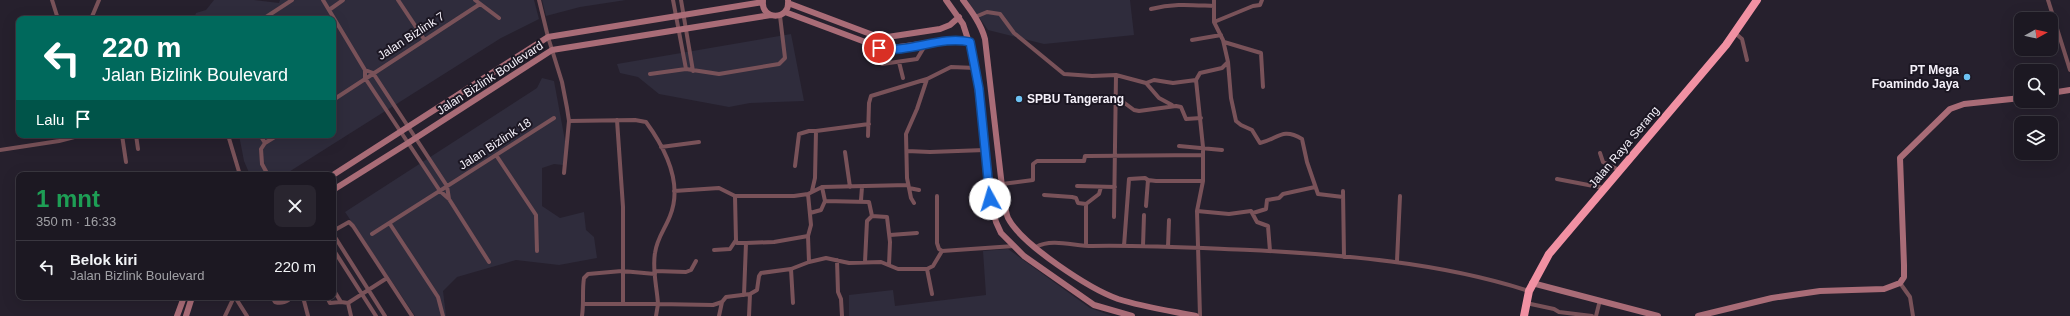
<!DOCTYPE html>
<html lang="id">
<meta charset="utf-8">
<style>
body{margin:0;font-family:Arial,sans-serif;background:#29252f;color:#f1f3f6;height:100vh;display:flex;flex-direction:column;font-size:15px;white-space:nowrap}
*{box-sizing:border-box;margin:0}
p{font-size:13px;color:#a0a0a5}
.icon{flex:none;width:22px;height:22px;fill:none;stroke:currentColor;stroke-width:2;stroke-linecap:round;stroke-linejoin:round}
.map{position:relative;flex:1;overflow:hidden}
.details{position:absolute;left:16px;top:172px;width:320px;height:128px;display:flex;flex-direction:column;background:#1c1822;border-radius:8px;box-shadow:0 4px 16px #0002,0 0 0 1px #3a3740}
.details>*{flex:none}
.hud{position:absolute;left:16px;top:16px;width:320px;height:122px;border-radius:8px;box-shadow:0 4px 16px #0002,0 0 0 1px #3a3740;background:#00695c;color:#fff;overflow:hidden}
.needle{width:26px;rotate:82deg}
.buttons{position:absolute;left:2014px;top:12px;display:grid;gap:8px}
.buttons a{display:grid;place-items:center;width:44px;height:44px;border-radius:8px;background:#1c1822;box-shadow:0 4px 16px #0002,0 0 0 1px #3a3740;font-size:20px}
.pin{position:absolute;display:grid;place-items:center;width:34px;height:34px;color:#fff;margin:-17px;border:2px solid #fff;border-radius:50%;box-shadow:0 1px 4px #0007}
.me{position:absolute;width:44px;margin:-22px;rotate:354deg;stroke-linejoin:round;filter:drop-shadow(0 0 3px #0008)}
.turn{display:flex;align-items:center;gap:14px;height:84px;padding:0 20px;font-size:18px}
.turn .icon{width:52px;height:52px;stroke-width:2.5}
.turn b{display:block;font-size:28px;line-height:34px}
.then{display:flex;align-items:center;height:38px;padding:0 20px;background:#0003;gap:8px;font-size:15px}
.round{display:grid;place-items:center;flex:none;width:42px;height:42px;border-radius:8px;background:#29252f}
.head{display:flex;align-items:center;justify-content:space-between;height:68px;padding:0 20px}
h1{font-size:24px;font-weight:800;line-height:30px;color:#1e9e55}
ul{padding:0;list-style:none}
li{display:flex;align-items:center;gap:12px;height:52px;padding:0 20px;border-top:1px solid #3a3740}
li div{flex:1}
li b{display:block;font-size:15px}
li em{font-style:normal}
.map>svg:first-child{display:block}
</style>
<div class="map">
<svg width="2070" height="316" viewBox="0 0 2070 316">
<rect width="100%" height="100%" fill="#26202d"/>
<path fill="#2f2c3c" d="M214 0H254L279 3 280 0H534L539 19 501 38 284 175H250L244 161 239 135H333V19H194L196 13 206 10Z
M542 0H626L580 7 546 16Z
M967 0H1130L1134 35 1044 44 988 30Z
M791 34 804 101 750 103 729 107 659 94 638 77 620 73 617 64Z
M542 78 554 81 566 146 563 165 554 164 542 168V206L560 218 584 212 586 230 594 237 597 258 559 265 516 260 457 277 443 291 446 316H415L345 212 537 88Z
M1008 249 1090 308 1112 316H849V295L893 290 895 306 986 295 983 251Z"/>
<g fill="none" stroke-linecap="round" stroke-linejoin="round">
<path stroke="#795259" stroke-width="4" d="M52 0 58 19
M323 0 365 70V78L440 191 449 199 489 262
M398 0 424 39
M475 0 499 18
M539 0 548 37 562 82 567 108 569 121 564 173
M673 0 686 69
M681 0 693 71
M2048 0 2070 70
M1151 9C1174 3 1191 5 1214 6
M329 10 343 0
M975 17 987 12 1000 14 1014 33 1064 74 1092 76 1116 75 1146 83 1154 80 1173 83 1196 80
M91 19 99 0
M263 19 292 0
M1214 22 1253 6 1260 5 1262 0
M1735 33 1742 39 1747 60
M1192 40 1221 35
M1224 42 1261 53 1263 87
M879 48V60L882 64 917 59 926 44
M899 62 903 78
M1228 62 1231 98 1236 121 1241 125 1252 130 1260 143C1278 139 1282 127 1302 139L1307 162 1318 194 1343 197
M365 70 373 73 447 186 449 199
M650 74 686 69 719 74 779 64 785 58 780 16
M1146 83 1159 98 1172 105
M1115 96 1134 110 1139 111 1176 106 1181 107 1186 119 1201 118
M333 100 480 4
M617 120 623 207V304
M569 121 635 120 646 122C665 148 683 184 670 216 665 229 657 238 655 253 652 270 657 287 658 304H584
M122 135 126 162
M136 135 138 149
M228 135 240 175
M260 135 265 143
M82 136 91 135
M868 136 869 103 871 96 927 79 951 67 976 68
M1179 146 1222 150
M661 147 699 142
M0 150 59 141 82 135
M907 151 930 152 985 150
M845 152 850 187
M1600 153 1603 162 1619 170
M496 155 536 215 537 251
M795 166 799 134 809 131H816L869 124
M268 175 262 164 261 149 265 143 278 135
M1557 179 1604 188
M1002 184 1033 180V164L1037 161H1084L1085 156H1089L1203 155
M1077 186 1115 187
M822 187 825 201 869 202 872 216 887 217 890 242 889 265
M909 188 919 190
M674 191 719 188 735 196H794L808 194 822 187 908 185
M812 191 815 178 816 131
M1343 191 1344 257
M1044 195 1072 197 1076 198 1078 203 1086 204V246
M735 196 736 241 737 243H746
M937 196V243L939 249 942 251
M861 200 862 187
M914 203 911 198 907 178 906 134 917 109 927 79
M1086 204 1099 194 1101 187
M1146 206 1148 180
M1197 211 1229 214 1251 211 1257 222 1268 226 1270 251
M810 213 821 210 825 201
M1253 213 1266 209 1267 200 1279 198 1283 194 1315 187
M1114 217 1116 75
M390 224 438 297 443 316
M333 231 349 222 353 226 412 316
M333 234 385 316
M372 234 554 118
M890 235 917 233
M808 236 809 262
M1124 246 1129 179 1145 178 1148 180 1156 181H1203
M1143 246 1144 215
M1036 247C1052 238 1074 246 1092 246 1145 245 1198 248 1250 250 1344 255 1439 262 1529 291
M1168 247 1169 220
M333 249 376 316
M714 250 730 249 736 240
M837 260 838 292 841 299 842 316
M1397 261 1400 196
M865 262 867 221 872 216
M791 269 793 303
M927 269 932 294
M655 271 686 272 691 270 696 261
M1900 283 1910 297 1913 316
M333 289 341 302 348 303
M744 295 746 243 774 242 808 236 811 225 808 194
M235 297 247 316
M272 297 275 302C281 304 288 302 291 297
M303 297 308 316
M327 297 330 303 341 302
M348 303 387 278
M348 303 351 316
M1526 303 1554 309 1559 312 1592 316
M225 316 234 297
M582 316C584 303 582 290 584 278L588 274 622 271 655 274
M656 316 658 304 713 305 722 302 726 297 750 294 757 290 759 276 761 273 791 269 809 262 826 258 849 263 881 262 898 269H927L933 266 942 251 1014 246
M719 316 722 302
M749 316 750 294
M1200 316 1197 211 1203 181V147L1196 80 1200 73 1222 68 1228 62 1223 40 1214 22V0
M1596 316 1600 300"/>
<path stroke="#a96c77" stroke-width="6" d="M763 0C760 21 791 21 788 0
M946 0 963 24 974 58 990 199 996 222 1001 233 1024 256 1094 305 1132 316
M963 0C972 12 981 24 985 39L1004 204C1006 208 1006 214 1008 218 1022 245 1090 289 1118 299 1143 307 1171 311 1196 316
M788 3 881 38 940 29 950 25 959 17
M785 12 884 49 958 39 970 42
M2051 93 2070 90
M333 175 548 37 763 2
M333 190 408 143 552 50 771 15
M1532 283 1658 316
M177 316 184 297
M186 316 192 297
M1698 316 1772 298 1820 291 1884 289 1900 283 1904 277V265L1900 158 1950 109 1964 104 2021 98"/>
<path stroke="#f191a3" stroke-width="8" d="M1524 316 1529 291 1549 254 1726 45 1757 0"/>
</g>
<g fill="none" stroke-linecap="round" stroke-linejoin="round">
<g stroke="#114b97" stroke-width="10">
<path id="route" d="M879 48C909 54 940 35 970 42L979 89 990 199"/>
</g>
<use href="#route" stroke="#1a73e8" stroke-width="7"/>
</g>
<g fill="#6dc2f3" stroke="#1c1723" stroke-width="1.5">
<circle cx="1967" cy="77" r="4"/>
<circle cx="1019" cy="99" r="4"/>
</g>
<g text-anchor="middle" dominant-baseline="central" stroke-width="4" stroke-linejoin="round" paint-order="stroke">
<g font-size="12" fill="#f4f0f9" stroke="#1c1723">
<text transform="translate(411 36) rotate(-33)">Jalan Bizlink 7</text>
<text transform="translate(490 78) rotate(-33)">Jalan Bizlink Boulevard</text>
<text transform="translate(495 144) rotate(-33)">Jalan Bizlink 18</text>
<text transform="translate(1624 147) rotate(-50)">Jalan Raya Serang</text>
</g>
<g font-size="12" font-weight="bold" fill="#f4f0f9" stroke="#1c1723" text-anchor="end">
<text x="1959" y="70">PT Mega<tspan x="1959" dy="14">Foamindo Jaya</tspan></text>
<text x="1027" y="99" text-anchor="start">SPBU Tangerang</text>
</g>
</g>
</svg>
<div class="buttons">
<a><svg class="needle" viewBox="-14 -14 28 28"><path d="M0-13l5 13h-10z" fill="#e53935"/><path d="M0 13l5-13h-10z" fill="#a0a0a5"/></svg></a>
<a><svg class="icon" aria-label="search" viewBox="0 0 24 24"><circle cx="10" cy="10" r="6"/><path d="M15 15l6 6"/></svg></a>
<a><svg class="icon" aria-label="layers" viewBox="0 0 24 24"><path d="M12 4l9 5-9 5-9-5zM3 14l9 5 9-5"/></svg></a>
</div>
<div class="pin" style="left:879px;top:48px;background:#d93025"><svg class="icon" aria-label="arrive" viewBox="0 0 24 24"><path d="M6 21V4h12l-3 4 3 4H6"/></svg></div>
<svg class="me" style="left:990px;top:199px" viewBox="-20 -20 40 40"><circle r="19" fill="#fff"/><path d="M0-13L10 11 0 6-10 11z" fill="#1a73e8"/></svg>
<div class="hud">
<div class="turn"><svg class="icon" aria-label="left" viewBox="0 0 24 24"><path d="M17 20v-9H6M10 6l-5 5 5 5"/></svg><div><b>220 m</b>Jalan Bizlink Boulevard</div></div>
<div class="then">Lalu<svg class="icon" aria-label="arrive" viewBox="0 0 24 24"><path d="M6 21V4h12l-3 4 3 4H6"/></svg></div>
</div>
<section class="details">
<div class="head"><div><h1>1 mnt</h1><p>350 m · 16:33</p></div><a class="round"><svg class="icon" aria-label="close" viewBox="0 0 24 24"><path d="M6 6l12 12M18 6L6 18"/></svg></a></div>
<ul>
<li><svg class="icon" aria-label="left" viewBox="0 0 24 24"><path d="M17 20v-9H6M10 6l-5 5 5 5"/></svg><div><b>Belok kiri</b><p>Jalan Bizlink Boulevard</p></div><em>220 m</em></li>
</ul>
</section>
</div>
